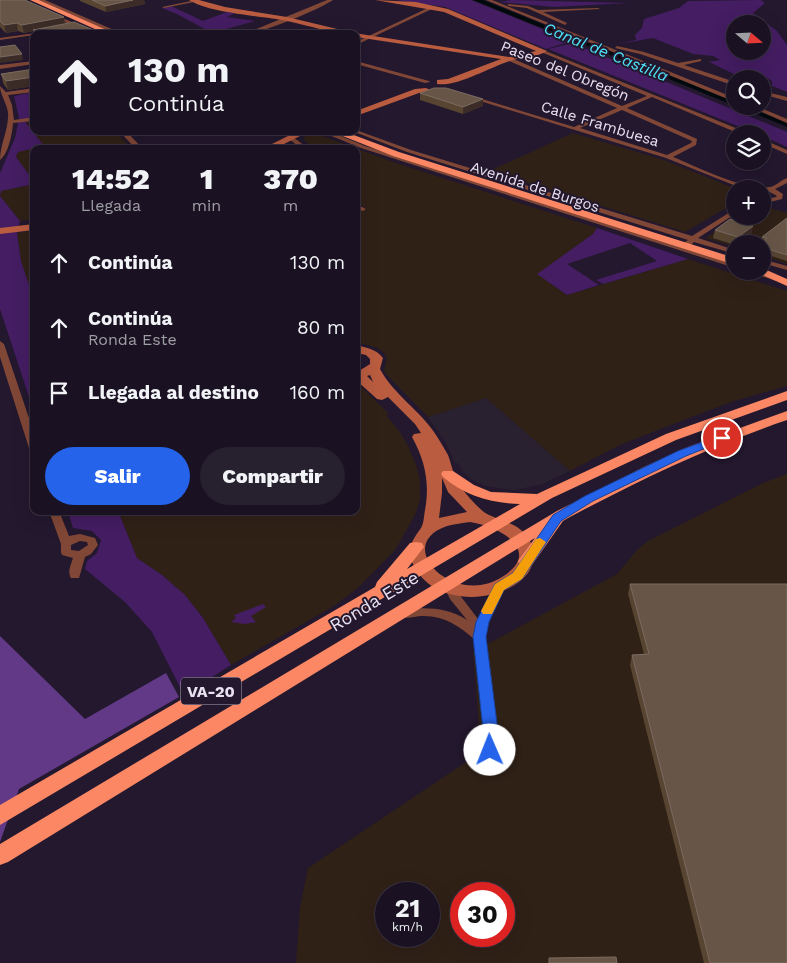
<!DOCTYPE html>
<html lang="es">
<meta charset="utf-8">
<style>
body{margin:0;font-family:"Work Sans",sans-serif;background:#27202f;color:#f1f3f6;height:100vh;display:flex;flex-direction:column;font-size:19px;white-space:nowrap}
*{box-sizing:border-box;margin:0}
p{font-size:16px;color:#9f9ea5}
.icon{flex:none;width:28px;height:28px;fill:none;stroke:currentColor;stroke-width:2;stroke-linecap:round;stroke-linejoin:round}
.map{position:relative;flex:1;overflow:hidden}
.details{position:absolute;left:30px;top:145px;width:330px;height:370px;display:flex;flex-direction:column;background:#1a1222;border-radius:10px;box-shadow:0 5px 20px #0002,0 0 0 1px #383240}
.details>*{flex:none}
.top-card{position:absolute;left:30px;top:30px;width:330px;height:105px;border-radius:10px;box-shadow:0 5px 20px #0002,0 0 0 1px #383240;background:#1a1222;color:#f1f3f6;overflow:hidden}
.needle{width:32px;rotate:109deg}
.controls{position:absolute;left:726px;top:15px;display:grid;gap:10px}
.controls a{display:grid;place-items:center;width:45px;height:45px;border-radius:50%;background:#1a1222;box-shadow:0 5px 20px #0002,0 0 0 1px #383240;font-size:25px}
.speed{position:absolute;left:375px;top:882px;display:flex;gap:10px;font-size:25px;font-weight:700;text-align:center}
.speed>*{display:grid;place-content:center;width:65px;height:65px;border-radius:50%;background:#1a1222;box-shadow:0 5px 20px #0002,0 0 0 1px #383240;line-height:1}
.speed small{font-size:12px;font-weight:400}
.speed .limit{border:8px solid #d22;background:#fff;color:#111}
.pin{position:absolute;display:grid;place-items:center;width:42px;height:42px;color:#fff;margin:-21px;border:2px solid #fff;border-radius:50%;box-shadow:0 1px 5px #0007}
.me{position:absolute;width:55px;margin:-28px;rotate:359deg;stroke-linejoin:round;filter:drop-shadow(0 0 4px #0008)}
.turn{display:flex;align-items:center;gap:18px;height:105px;padding:0 15px;font-size:22px}
.turn .icon{width:65px;height:65px;stroke-width:2.5}
.turn b{display:block;font-size:35px;line-height:42px}
.eta{display:flex;justify-content:space-evenly;align-items:center;height:85px;text-align:center}
.eta b{font-size:30px;font-weight:800;line-height:35px}
.button{display:flex;gap:10px;margin-top:auto;padding:10px 15px}
.button a{flex:1;height:58px;border-radius:30px;background:#2563eb;color:#fff;font-size:20px;font-weight:800;line-height:58px;text-align:center}
.button a+a{background:#27202f;color:#f1f3f6}
ul{padding:0;list-style:none}
li{display:flex;align-items:center;gap:15px;height:65px;padding:0 15px}
li div{flex:1}
li b{display:block;font-size:19px}
li em{font-style:normal}
.map>svg:first-child{display:block}
</style>
<div class="map">
<svg width="787" height="963" viewBox="0 0 787 963">
<rect width="100%" height="100%" fill="#23182e"/>
<path fill="#2a2130" d="M486 398 570 471 540 485 513 490 485 486 471 479 462 471 458 463H455L446 443 428 417Z"/>
<path fill="#302117" fill-rule="evenodd" d="M34 121V131H115L132 149H34V181L16 157 26 123Z
M310 133 317 134 393 162 597 228 593 234 538 274 567 295 688 259 787 291V386L734 401 681 421 620 445 570 471 486 398 428 417 386 374 384 370 387 358 384 353 378 348 356 342V211L366 210 356 198V149H313L303 138Z
M573 133 664 160 734 188 735 203 685 232 489 171Z
M34 184V219L20 221 0 196V191Z
M763 206 787 213V264L763 256 762 244H735V247L705 238 741 216H762Z
M34 230V300L21 261 17 233Z
M356 382 389 414 386 415 400 432 409 448 416 464 420 481V500L416 513 396 549 359 587 334 606 231 665 203 618 185 595 162 575 137 558 118 511H356Z
M787 474V963H296L300 907 308 868 481 752 473 652 617 574 637 550 648 541 763 483ZM386 894H429V936H386ZM461 894H504V936H461Z"/>
<path fill="#441d62" fill-rule="evenodd" d="M396 0H471L572 41 546 49 445 7Z
M512 0 629 3 554 7 499 2Z
M760 0 764 2V4L753 13 777 31 787 45V92L772 86V81L764 76 751 79 736 75 709 62 720 60 713 56 693 54 653 38 614 45 636 40 635 35 642 28 644 19 679 8 688 1ZM735 24H762V51H735Z
M171 6 203 21 227 12 235 13 227 17 255 21 212 33 177 14 162 8Z
M573 43 787 132V147L763 136 762 134H757L548 49Z
M29 93 34 99V117L28 118 26 123 44 146 18 152 16 157 34 181V184L1 191 0 196V173L15 138 19 118 14 96Z
M0 196 20 221 17 233 21 261 34 300V412L0 309Z
M597 228 688 259 603 284 596 280 657 261 630 243 567 264 599 285 567 295 537 274 593 234Z
M68 511H118L137 558 162 575 185 595 203 618 231 665 184 695 152 632 125 602 85 569 87 561 97 553 101 540 92 531 73 528Z
M263 604 266 607 251 616 256 622 245 624 231 622 236 618 234 615Z"/>
<path fill="#623986" d="M0 636 85 719 166 673 179 697 19 789 0 842Z"/>
<path fill="#000a0d" d="M473 0H483L582 40 600 50 574 41Z"/>
<g fill="none" stroke-linecap="round" stroke-linejoin="round">
<path fill="#000a0d" fill-rule="evenodd" d="M586 43H590L735 102V106L586 45Z
M737 106H746L787 123V127Z"/>
<path fill="#814736" fill-rule="evenodd" d="M39 0H45L123 34H116Z
M196 0 194 2 164 8 162 7Z
M327 0H333C318 10 261 34 244 34Z
M486 0H492L735 98V102Z
M507 4 528 6 538 10 598 8 600 9 543 12 567 23 565 25 527 8 509 6Z
M432 6 436 7 356 45V42Z
M53 14 98 33V34H92L51 16Z
M36 33 34 35 0 40V38Z
M617 46 644 52 678 63 701 59V61L684 65 735 82V86L640 54 615 48Z
M543 50 748 133 740 134 652 97 627 108 697 139 696 145 673 157C698 167 744 191 770 187 776 186 781 180 787 178V183L775 189 783 194 782 199 762 204V200L776 197 777 196 768 191H762V189H746L736 186 666 158 467 97 472 96 574 127 617 108 507 60 509 57 622 106 647 96 541 52ZM622 110 692 141 691 143 667 155 580 128Z
M34 61V64L0 69V65Z
M356 61 429 81 430 82 425 83 356 64Z
M0 86 6 92 34 88V92L8 95 12 105 14 120 34 117V121L13 123C12 134 9 153 0 160 0 144 9 129 8 113 7 103 0 95 0 86Z
M762 91 787 97V101L762 94Z
M748 106H756L787 119V123Z
M356 130 411 150 692 236 735 209V214L698 238 735 250V254L694 242 692 244H686L685 242 688 240 407 152 352 131H356Z
M119 131H126L143 149H136Z
M324 131H329L365 146 735 264V268L361 148 324 133Z
M289 137H293L309 149H302L289 139Z
M762 139 787 150V154L762 143Z
M356 204 366 209 363 211 356 209Z
M762 259 787 266V270L762 263Z
M746 271H759L780 279 776 281Z
M0 341 4 344 34 433V451L29 448 0 357Z
M49 511H59L69 536 80 534 95 538 98 545 91 554 85 557 79 578H71C67 571 71 565 73 558L62 555 61 552V544ZM80 541 87 542 88 545 79 551 71 550V545Z
M450 583 454 584 459 594 478 619 495 584H503L505 587 488 622 486 637 499 739 498 751 488 768 483 769 478 768 476 764 484 750 485 739 474 639C458 625 443 615 421 616 413 617 404 619 397 617L395 614 397 611 401 610C425 607 446 607 467 620L450 599 444 587 446 584Z"/>
<path fill="#b95c40" fill-rule="evenodd" d="M189 0H199L225 7 287 17 354 33 509 57 536 51 444 12 375 0 416 2 448 9 547 51C538 57 523 57 513 60 491 66 458 87 437 84V80L448 79 501 59 356 37V34C333 34 311 26 287 21 262 16 209 13 189 0Z
M426 88 430 90 429 92 419 93 356 116V111L415 89Z
M298 131H310L274 149H262Z
M312 131H340C334 135 318 135 312 131Z
M34 224V230L0 234V228Z
M356 345C367 348 376 349 383 358L380 369C393 394 421 411 436 435 440 441 444 448 448 455 452 465 454 481 462 489 469 497 480 511 489 515 505 522 521 524 530 541 536 552 535 562 528 573 504 604 439 606 418 572 415 568 412 563 411 559 408 545 414 538 421 528 424 523 424 515 425 510 430 484 425 460 412 437L414 434 421 433 415 424 388 397 382 400 377 399 356 380V370L359 371 370 364V359L366 355 356 353ZM370 375 373 382 367 376ZM442 478 448 492 467 512 439 518 442 493ZM470 522C499 526 544 551 502 577 454 608 391 545 447 526 454 524 463 523 470 522Z"/>
<path fill="#fb8764" fill-rule="evenodd" d="M30 0H39L116 34H106Z
M330 131H343L399 152 735 258V265L393 156Z
M762 268 787 279V286L754 271H762Z
M787 391V400L676 440 552 498 0 825V805L375 587 377 582 410 543 416 542 422 543 424 547 407 569 520 504C490 503 466 496 443 477L441 474 443 471H453L474 485 491 492 537 494 666 434Z
M787 411V420C711 446 639 480 568 518L563 521 532 565 526 567 520 565 518 561 535 538 8 862 0 865V844L557 511 644 467 688 447Z"/>
</g>
<path fill="#574532" d="M0 0 64 17 65 23 103 34H34L33 31 24 33 18 31 6 33 0 27Z
M80 0H144L145 4 106 12 80 1Z
M34 69V86L8 90 3 83 1 74Z
M420 93 483 99V106L463 114 420 100Z
M787 218V261L762 253V244L761 242 762 237Z
M753 226 751 234 738 244H735V245L713 238 715 230Z
M630 584 787 963H704L630 665 632 655 644 654 628 594Z"/>
<path fill="#3c2c28" d="M133 0H144L145 4 106 12 105 6Z
M64 17 65 24 33 30V31L24 33 22 25Z
M17 23 18 31 6 33 4 25Z
M22 54 23 60 0 63V57Z
M34 77V86L8 90 6 81Z
M483 99V106L463 114V107Z
M753 226 751 234 738 244H736L738 237Z"/>
<path fill="#675647" stroke="#7b6b61" d="M0 0H25L64 17 22 25 17 23 4 25 0 21Z
M92 0H133L105 6Z
M74 22 103 34H44L33 30Z
M166 31 173 34H152Z
M15 45 22 54 0 57V47Z
M34 69V77L6 81 1 74Z
M434 88H446L483 99 463 107 420 93Z
M787 218V255L762 247V244H760L767 238 762 237Z
M730 219 753 226 738 237 715 230Z
M630 584H787V963H710L632 655 649 654Z
M616 957 617 963H549V958Z"/>
<path fill="#2563eb" stroke="#184099" d="M722 435 728 438 726 440 686 456 653 472 593 501 561 521 522 579 504 590 489 622 486 637 499 739 496 755 490 757 485 755 483 750 484 739 473 637 476 622 495 584 513 573 553 515 585 496 678 451Z"/>
<path fill="#f59e0b" d="M540 538 546 542 522 579 504 590 492 614H483L481 611 495 584 513 573 536 539Z"/>
<g text-anchor="middle" dominant-baseline="central" stroke-width="4" stroke-linejoin="round" paint-order="stroke">
<g font-size="15" fill="#e8e1f0" stroke="#23182e">
<text transform="translate(565 71) rotate(22)">Paseo del Obregón</text>
<text transform="translate(600 124) rotate(17)">Calle Frambuesa</text>
<text transform="translate(535 187) rotate(18)">Avenida de Burgos</text>
</g>
<g font-size="16" font-style="italic" fill="#4fe4f9" stroke="#23182e">
<text transform="translate(606 52) rotate(22)">Canal de Castilla</text>
</g>
<rect fill="#23182e" stroke="#ada5b6" stroke-width="1" x="181" y="677.5" width="60" height="27" rx="4"/>
<g font-size="16" font-weight="bold" fill="#e8e1f0">
<text x="211" y="691">VA-20</text>
</g>
<g font-size="18" fill="#e8e1f0" stroke="#23182e">
<text transform="translate(374 601) rotate(-31)">Ronda Este</text>
</g>
</g>
</svg>
<div class="controls">
<a><svg class="needle" viewBox="-14 -14 28 28"><path d="M0-13l5 13h-10z" fill="#e53935"/><path d="M0 13l5-13h-10z" fill="#9f9ea5"/></svg></a>
<a><svg class="icon" aria-label="search" viewBox="0 0 24 24"><circle cx="10" cy="10" r="6"/><path d="M15 15l6 6"/></svg></a>
<a><svg class="icon" aria-label="layers" viewBox="0 0 24 24"><path d="M12 4l9 5-9 5-9-5zM3 14l9 5 9-5"/></svg></a>
<a>+</a>
<a>−</a>
</div>
<div class="speed"><div>21<small>km/h</small></div><div class="limit">30</div></div>
<div class="pin" style="left:722px;top:438px;background:#d93025"><svg class="icon" aria-label="arrive" viewBox="0 0 24 24"><path d="M6 21V4h12l-3 4 3 4H6"/></svg></div>
<svg class="me" style="left:490px;top:750px" viewBox="-20 -20 40 40"><circle r="19" fill="#fff"/><path d="M0-13L10 11 0 6-10 11z" fill="#2563eb"/></svg>
<div class="top-card">
<div class="turn"><svg class="icon" aria-label="ahead" viewBox="0 0 24 24"><path d="M12 20V5M6 11l6-6 6 6"/></svg><div><b>130 m</b>Continúa</div></div>
</div>
<section class="details">
<div class="eta">
<div><b>14:52</b><p>Llegada</p></div>
<div><b>1</b><p>min</p></div>
<div><b>370</b><p>m</p></div>
</div>
<ul>
<li><svg class="icon" aria-label="ahead" viewBox="0 0 24 24"><path d="M12 20V5M6 11l6-6 6 6"/></svg><div><b>Continúa</b></div><em>130 m</em></li>
<li><svg class="icon" aria-label="ahead" viewBox="0 0 24 24"><path d="M12 20V5M6 11l6-6 6 6"/></svg><div><b>Continúa</b><p>Ronda Este</p></div><em>80 m</em></li>
<li><svg class="icon" aria-label="arrive" viewBox="0 0 24 24"><path d="M6 21V4h12l-3 4 3 4H6"/></svg><div><b>Llegada al destino</b></div><em>160 m</em></li>
</ul>
<div class="button"><a>Salir</a><a>Compartir</a></div>
</section>
</div>
